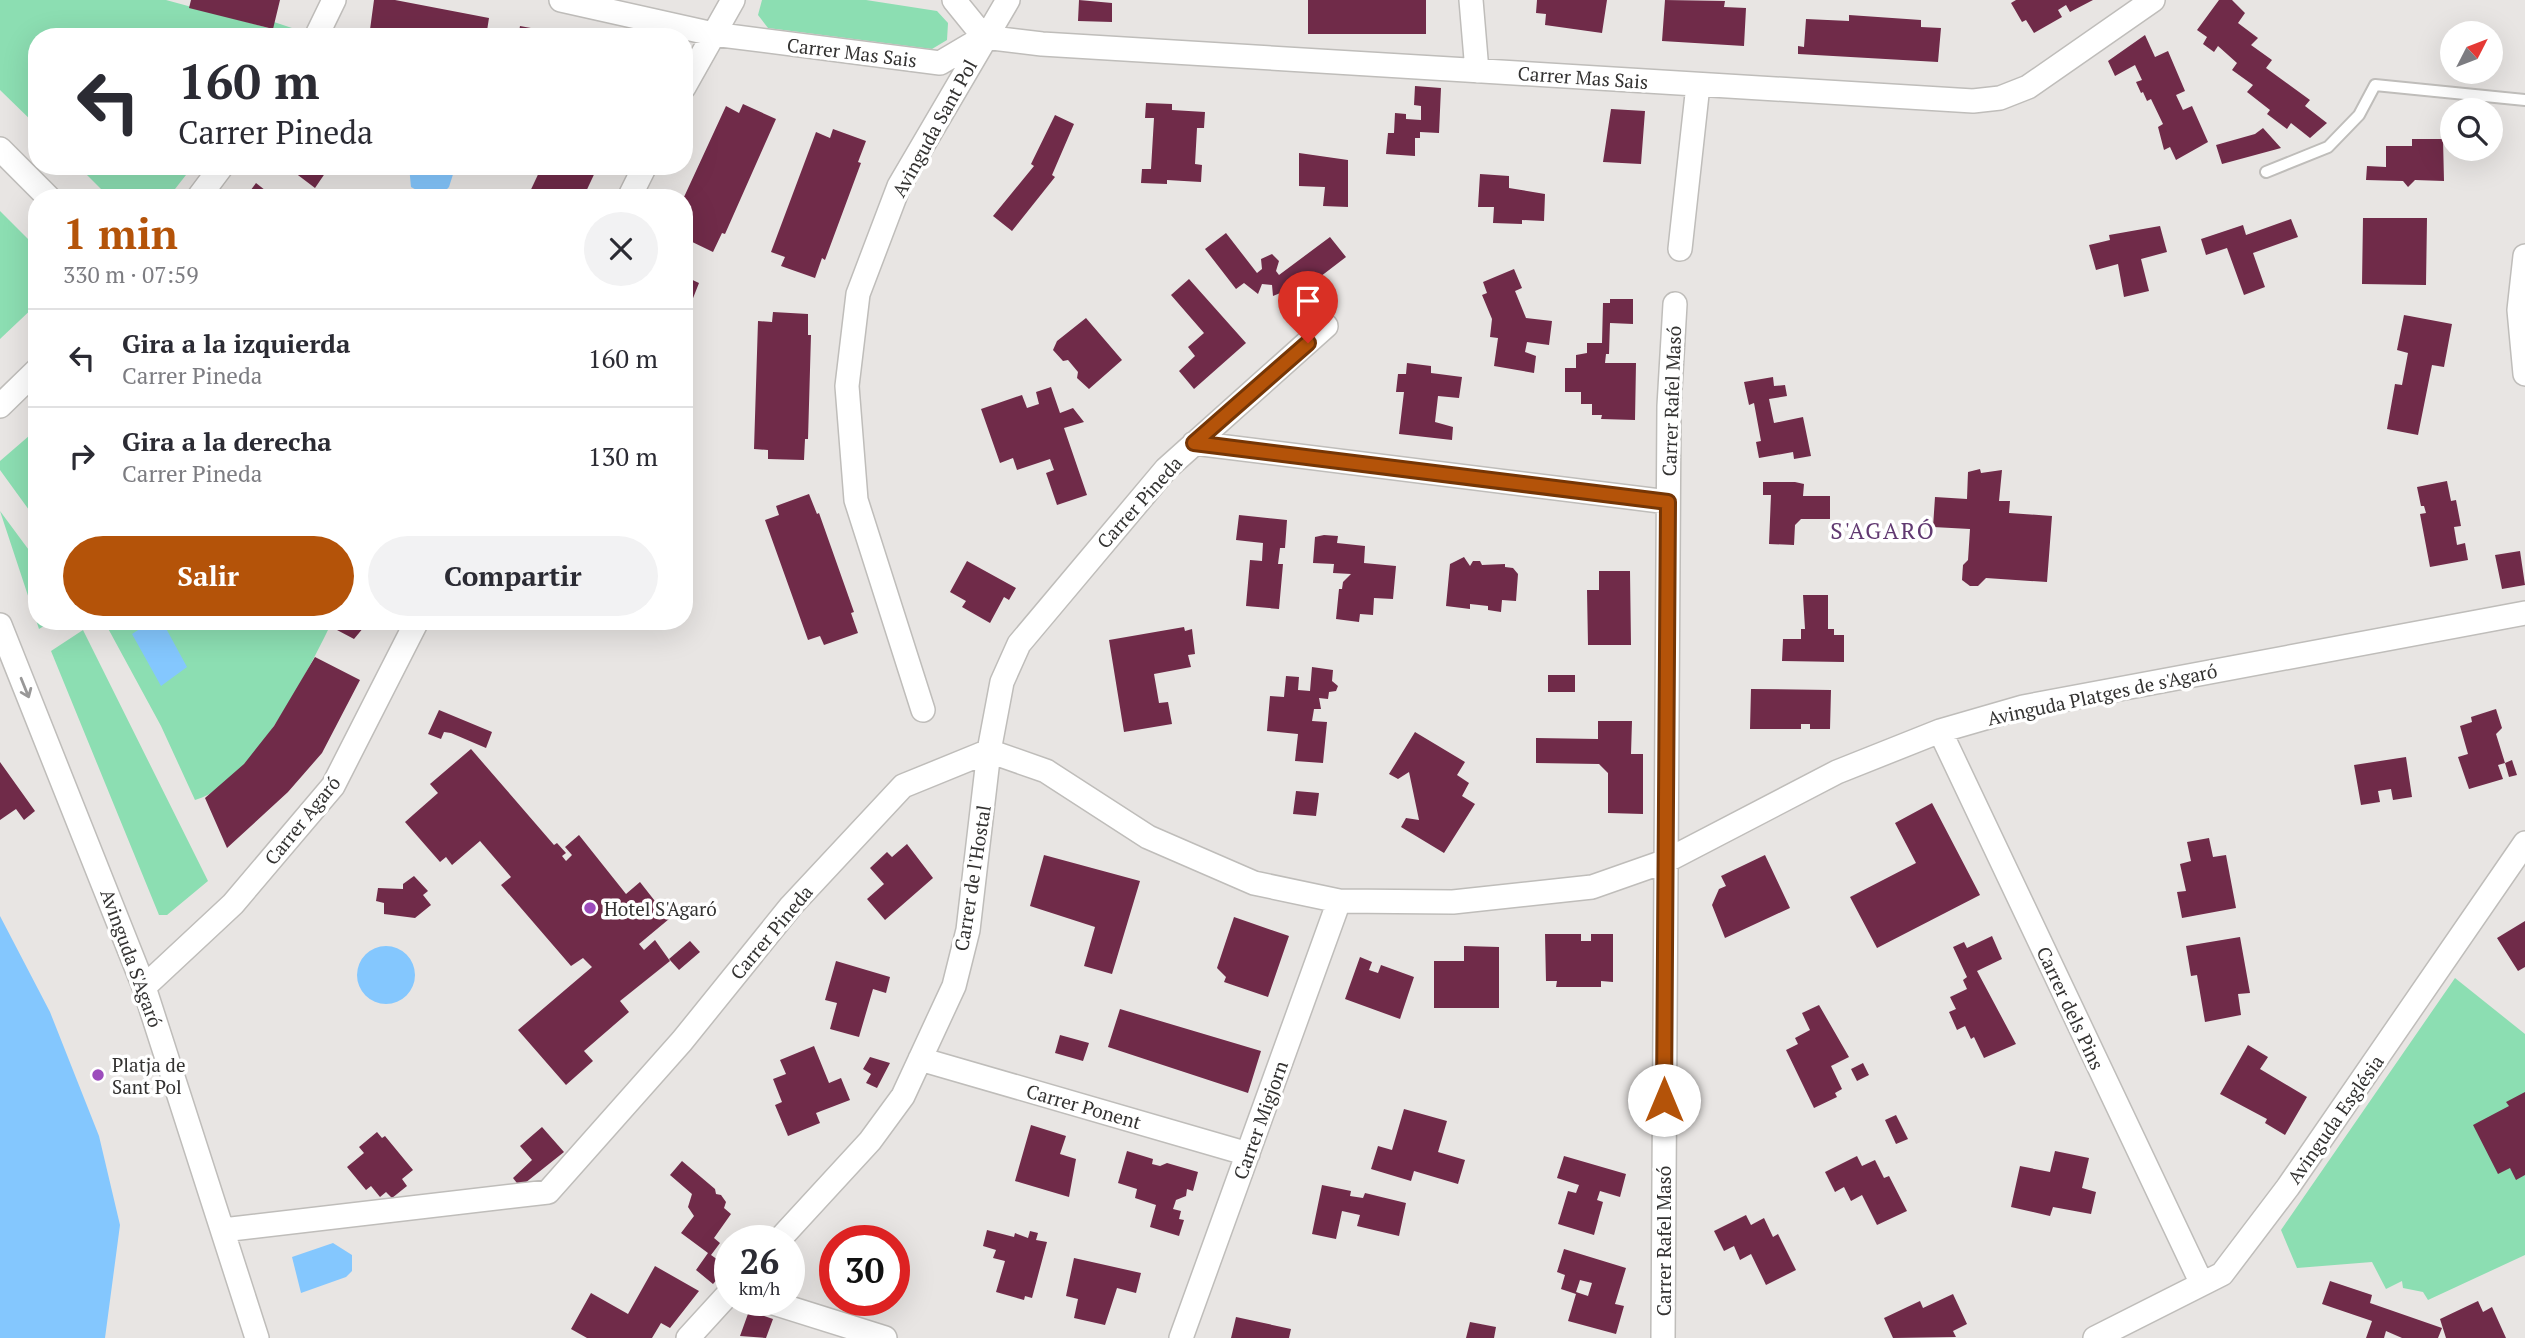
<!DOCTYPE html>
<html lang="es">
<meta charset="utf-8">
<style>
body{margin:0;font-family:"PT Serif",serif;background:#f2f2f3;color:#2b2b33;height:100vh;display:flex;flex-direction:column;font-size:26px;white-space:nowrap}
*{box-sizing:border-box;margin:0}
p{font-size:23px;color:#7c7c81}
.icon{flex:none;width:38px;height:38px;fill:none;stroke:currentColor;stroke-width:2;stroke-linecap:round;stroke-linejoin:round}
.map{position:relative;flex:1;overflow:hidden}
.sheet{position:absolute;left:28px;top:189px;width:665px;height:441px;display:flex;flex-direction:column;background:#fff;border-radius:28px;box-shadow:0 7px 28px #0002}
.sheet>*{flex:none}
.hud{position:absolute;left:28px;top:28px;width:665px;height:147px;border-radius:28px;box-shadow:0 7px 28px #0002;background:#fff;color:#2b2b33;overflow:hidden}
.needle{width:46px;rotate:48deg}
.fabs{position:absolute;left:2440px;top:21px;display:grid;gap:14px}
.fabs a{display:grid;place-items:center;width:63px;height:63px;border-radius:50%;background:#fff;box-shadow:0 7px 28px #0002;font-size:35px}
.speed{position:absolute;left:714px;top:1225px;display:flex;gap:14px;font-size:35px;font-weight:700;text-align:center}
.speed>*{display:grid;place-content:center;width:91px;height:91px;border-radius:50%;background:#fff;box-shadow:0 7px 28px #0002;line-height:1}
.speed small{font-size:18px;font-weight:400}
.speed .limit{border:10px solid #d22;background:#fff;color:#111}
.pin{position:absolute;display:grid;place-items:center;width:60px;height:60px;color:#fff;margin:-72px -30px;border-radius:50% 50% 50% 0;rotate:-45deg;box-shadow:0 0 7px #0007}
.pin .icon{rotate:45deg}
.me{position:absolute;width:77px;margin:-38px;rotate:0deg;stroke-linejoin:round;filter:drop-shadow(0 0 5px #0008)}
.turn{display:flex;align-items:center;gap:24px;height:147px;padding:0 35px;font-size:32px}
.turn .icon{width:91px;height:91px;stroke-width:2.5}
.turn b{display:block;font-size:49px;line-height:60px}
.round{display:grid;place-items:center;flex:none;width:74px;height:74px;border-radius:37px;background:#f2f2f3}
.summary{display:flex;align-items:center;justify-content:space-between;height:119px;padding:0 35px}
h1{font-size:42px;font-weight:800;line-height:52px;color:#b45309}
.action{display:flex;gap:14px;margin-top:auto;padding:14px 35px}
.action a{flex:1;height:80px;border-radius:42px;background:#b45309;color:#fff;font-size:28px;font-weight:800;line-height:80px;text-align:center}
.action a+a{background:#f2f2f3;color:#2b2b33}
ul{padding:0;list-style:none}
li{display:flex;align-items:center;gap:21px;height:98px;padding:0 35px;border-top:2px solid #e1e1e2}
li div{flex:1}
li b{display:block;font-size:26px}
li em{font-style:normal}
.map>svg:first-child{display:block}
</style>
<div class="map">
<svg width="2525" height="1338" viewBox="0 0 2525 1338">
<rect width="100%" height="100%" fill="#e8e5e3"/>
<path fill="#8cdeb2" d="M0 0H166L272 29 274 22 292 28 287 37H37V126L0 90Z
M762 0H866L937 11 948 23 947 40 932 49 768 28 758 15Z
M78 166H193L168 198H110Z
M0 211 37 248V304L0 339Z
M37 429V521L0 470V461Z
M0 511 37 561V621H52L39 629Z
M104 621H320L330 626C306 675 250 785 195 800L161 726Z
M83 630 208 881 167 915H159L51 651Z
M2455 978 2525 1034V1255L2428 1300 2423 1292 2403 1288 2402 1281 2386 1289 2372 1262 2297 1268 2281 1230Z"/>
<path fill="#84c7fe" d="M409 166H453L455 168 449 187 438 198H431L411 187Z
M152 621H162L187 667 161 686 132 634Z
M0 916 50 1012 99 1136 120 1225 105 1338H0Z
M357 975a29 29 0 1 1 58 0a29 29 0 1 1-58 0Z
M333 1243 352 1255V1271L346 1277 301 1293 292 1257Z"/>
<path fill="#702b49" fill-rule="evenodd" d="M191 0H280L273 29 189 8Z
M374 0H395L489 18 486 37H369Z
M1079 0 1112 3V22L1078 21Z
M1308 0H1426V34H1308Z
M1537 0H1607L1602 33 1545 25 1546 14 1536 13Z
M1665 0 1725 1 1724 7 1746 8 1744 46 1662 41Z
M2016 0H2093L2070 12 2066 5 2058 10 2062 17 2034 33 2026 20 2022 22 2011 3Z
M2219 0H2232L2245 13 2238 23 2258 38 2251 45 2272 60 2266 68 2310 100 2305 106 2327 123 2310 138 2291 123 2287 129 2267 114 2270 110 2247 92 2253 85 2232 70 2237 63 2218 46 2214 52 2203 44 2207 37 2197 30Z
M1849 15 1921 20V27L1941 28 1938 62 1798 54V46L1804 47 1806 19 1849 21Z
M520 26 569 35V37H518Z
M2145 35 2155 57 2168 51 2185 91 2176 95 2183 110 2192 106 2208 142 2176 160 2170 147 2164 150 2158 127 2163 124 2151 99 2147 101 2143 92 2141 93 2136 82 2142 80 2135 65 2115 76 2108 61Z
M1415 86 1441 88 1439 133 1420 132V138H1415V156L1386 154 1388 133H1394L1395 113 1406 114V119L1421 120V106L1414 105Z
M1146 103 1172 104V110L1205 112 1204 128H1197L1195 164 1202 165 1201 182 1167 180V184L1141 183 1142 169H1151L1154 118H1145Z
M743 104 776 119 725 234 722 233 713 252 684 238V197L726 106 739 113Z
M1611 109 1645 111 1641 164 1603 162Z
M1055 115 1074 124 1052 175 1055 177 1012 231 993 216 1034 166 1031 164Z
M2263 128 2281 148 2222 164 2216 145 2255 134Z
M833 129 866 141 858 162 861 163 825 260 822 258 815 278 781 266 785 257 771 252 816 132 830 138Z
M2412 139H2443L2444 181 2415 180 2408 187 2403 181 2366 180 2367 166 2386 167V146H2412Z
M1299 153 1348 160V207L1323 206 1325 187 1299 186Z
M286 166H330L315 188Z
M542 166H598L583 198H527Z
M1480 174 1509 176V188L1545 194 1544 221 1522 220V224L1493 223 1494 207H1478Z
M256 183 275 198H245Z
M2363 218H2427L2426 285 2362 284Z
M2291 219 2298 237 2253 253 2265 287 2244 295 2227 248 2206 255 2201 239 2243 225 2246 235Z
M2160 226 2167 252 2141 259 2149 291 2124 297 2118 264 2096 270 2089 245 2110 240 2109 235Z
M1226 233 1257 273 1262 269 1261 259 1272 254 1279 261 1276 271 1279 275 1330 237 1346 257 1295 296 1290 289 1273 296 1272 285 1262 284 1258 294 1244 283 1236 289 1205 249Z
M1514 269 1522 288 1515 291 1526 318 1552 321 1549 345 1527 342 1525 352 1536 356 1534 373 1494 366 1498 338 1490 337 1492 319 1482 295 1487 293 1483 282Z
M684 276 699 283 684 321Z
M1189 279 1246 343 1194 389 1179 371 1195 356 1188 347 1204 333 1171 295Z
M1610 299H1633V324L1610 323 1609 354H1606L1605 363H1636L1635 420 1601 419 1602 415H1592V404H1581V392H1565V368H1576V355L1587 353V343H1602L1603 303H1610Z
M773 312 808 314V335H811L808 439H805L804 460 768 459V450L754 449 758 321 772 322Z
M2404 315 2452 324 2444 367 2432 365 2418 435 2387 429 2395 384 2402 385 2408 353 2397 350Z
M1086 318 1122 360 1089 389 1077 378 1078 372 1068 360 1063 361 1053 350 1057 341Z
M1407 363 1431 366V373L1462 377 1459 398 1438 396 1435 422 1453 427 1452 440 1399 434 1404 392H1396L1398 374H1406Z
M1773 377 1774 386 1785 385 1787 396 1769 399 1774 423 1803 417 1811 456 1794 459 1793 452 1759 458 1756 442 1761 441 1754 403 1749 405 1744 382Z
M1051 387 1060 413 1073 408 1084 422 1064 428 1087 495 1057 505 1046 473 1054 470 1050 459 1017 470 1013 458 1000 463 981 409 1022 395 1027 408 1039 404 1036 392Z
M1980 469 1981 473 2002 470 1999 501H2010L2009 513 2052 516 2047 582 1986 578 1978 586H1970L1962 580 1963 565 1968 560 1970 529 1933 527 1935 497 1967 499 1968 472Z
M2447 481 2451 501 2456 500 2461 526 2454 527 2457 545 2465 543 2468 560 2430 567 2420 514 2426 513 2424 506H2421L2417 487Z
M1763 482H1795L1804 484 1803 496H1830V519H1801L1795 525 1794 545 1769 544 1771 495H1763Z
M809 494 817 514 819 513 854 612 851 613 858 633 824 645 820 636 808 640 765 520 779 515 776 506Z
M1239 515 1287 520 1285 548H1280L1278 564H1283L1279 609 1246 606 1250 560 1262 561 1263 543 1236 540Z
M1324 535 1338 536 1337 543 1365 546 1364 563 1396 566 1393 599 1374 598 1373 615 1360 614 1359 622 1336 619 1339 589H1342L1343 582 1351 574 1333 573 1334 564 1313 563 1315 537Z
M2520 551 2525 585 2502 589 2495 555Z
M1464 557 1470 566 1473 561H1480L1482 565 1505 564V567L1513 568 1518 574 1516 601 1502 600 1501 612 1488 610V606L1470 604V609L1446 606 1450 564Z
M967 561 1016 588 1009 600 1004 597 990 623 962 607 966 601 950 592Z
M1599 571H1630L1631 645H1588L1587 590H1599Z
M1803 595H1828V629H1834V635H1844V662L1782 661 1783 639H1801V629H1805Z
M320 621H369L354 639Z
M1184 627 1185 631 1192 629 1195 654 1188 655 1191 667 1154 674 1159 703 1168 702 1172 724 1124 732 1109 640Z
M315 657 360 680 322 753 288 792 227 848 205 798 244 764 274 726Z
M1312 667 1333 670 1332 681 1338 686 1336 691 1329 692 1328 699 1319 698 1321 709H1314L1312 721 1327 722 1323 763 1295 761 1298 734 1267 731 1270 696 1284 697 1286 676 1299 677 1298 690 1310 691Z
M1548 675H1575V692H1548Z
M1751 689 1831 690 1830 729H1810V724H1801V729H1750Z
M2496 709 2502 728 2496 734 2505 763 2498 765 2503 779 2469 789 2458 757 2468 754 2460 726 2472 722 2471 717Z
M439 710 492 732 486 748 451 733 444 732 441 739 428 734Z
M1598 721H1632L1631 754H1643V814L1608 813V773L1599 764 1536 763V738L1598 739Z
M1415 732 1465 762 1457 775 1469 783 1462 796 1475 804 1444 853 1401 827 1406 818 1419 820 1409 772 1398 779 1389 774Z
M471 749 554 845 557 843 566 853 562 856 566 861 572 855 565 847 579 835 626 894 640 882 669 919 639 944 644 950 655 940 670 961 620 1001 629 1012 584 1051 593 1061 566 1085 518 1030 592 967 583 958 571 966 501 885 511 877 480 841 452 865 446 857 440 862 405 822 438 793 430 784Z
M2406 757 2412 797 2393 800 2391 789 2378 791 2380 802 2361 805 2354 765Z
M2512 760 2517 775 2509 777 2505 763Z
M0 762 35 811 24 820 16 809 0 820Z
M1296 791 1319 793 1316 816 1293 814Z
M1932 803 1980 895 1877 948 1850 897 1916 863 1895 823Z
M2209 838 2213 857 2226 855 2236 908 2182 918 2177 892 2186 891 2180 864 2191 861 2187 842Z
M907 844 933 878 885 920 867 899 884 884 870 868 887 852 892 857Z
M1044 855 1140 881 1112 974 1084 966 1095 927 1030 906Z
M1765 855 1790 908 1725 938 1712 905 1719 889 1726 886 1721 876Z
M414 876 428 891 423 895 431 905 415 918 384 914V903L376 901 378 888 403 889V884Z
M1234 917 1289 936 1268 997 1224 982 1226 977 1217 968Z
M2525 921V967L2518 971 2497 938Z
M1545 934H1581V941H1591V934H1613V982L1601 981V987H1556L1557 981H1546Z
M1992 936 2002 959 1977 971 2016 1044 1984 1058 1974 1037 1971 1039 1965 1026 1957 1030 1949 1012 1956 1009 1950 997 1967 989 1963 980 1967 977 1953 947 1964 942 1967 948Z
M2240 937 2250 993 2238 994 2241 1015 2205 1022 2197 975 2191 976 2186 946Z
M690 941 700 952 679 970 669 959Z
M1464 946 1499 947V1008H1434V961H1464Z
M1360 957 1372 962 1369 970 1378 973 1381 965 1414 977 1400 1019 1345 999Z
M836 961 890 977 886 993 873 989 859 1037 830 1029 837 1003 825 1000Z
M1819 1005 1849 1057 1831 1066 1842 1089 1835 1093 1837 1097 1814 1108 1786 1050 1798 1044 1795 1038 1810 1030 1802 1013Z
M1120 1009 1261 1051 1248 1093 1108 1047Z
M1060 1035 1089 1043 1083 1061 1055 1053Z
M2248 1045 2268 1057 2260 1069 2307 1097 2285 1135 2265 1123 2267 1119 2220 1094Z
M814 1046 829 1083 841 1078 850 1100 816 1113 820 1123 788 1136 775 1105 782 1102 773 1079 786 1074 780 1060Z
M870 1057 890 1063 877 1088 866 1083 871 1074 863 1069Z
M1863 1063 1869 1075 1857 1081 1851 1069Z
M2525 1092V1175L2516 1180 2510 1168 2498 1174 2473 1125 2509 1106 2506 1102Z
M1404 1109 1447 1121 1438 1152 1465 1160 1458 1184 1414 1171 1411 1181 1371 1169 1378 1146 1392 1150Z
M1896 1115 1908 1139 1896 1144 1885 1120Z
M1031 1125 1066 1136 1060 1154 1076 1159 1069 1197 1015 1181Z
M542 1127 564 1152 520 1187 513 1178 532 1160 520 1146Z
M377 1132 382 1138 385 1136 413 1170 402 1179 407 1186 392 1198 386 1192 380 1197 371 1186 366 1190 347 1167 364 1153 359 1147Z
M1127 1151 1153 1159 1152 1164 1160 1166 1167 1163 1198 1172 1193 1191 1187 1189 1186 1196 1176 1200 1173 1209 1181 1211 1179 1219 1184 1220 1179 1236 1150 1227 1156 1205 1135 1198 1137 1189 1118 1183Z
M2055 1151 2089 1158 2082 1188 2096 1192 2091 1214 2053 1207 2050 1216 2011 1207 2020 1166 2050 1172Z
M1564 1156 1626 1174 1620 1197 1600 1191 1597 1200 1603 1202 1594 1235 1558 1224 1568 1191 1576 1193 1579 1185 1557 1178Z
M1857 1156 1862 1166 1875 1160 1884 1178 1889 1176 1907 1211 1877 1225 1862 1195 1851 1201 1844 1187 1835 1192 1825 1172Z
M682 1161 715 1189 716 1194 721 1195 726 1202 724 1208 731 1214 714 1238 720 1243 711 1255 728 1267 713 1284 696 1270 708 1253 681 1233 694 1216 688 1207 692 1194 670 1175Z
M1322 1185 1351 1191 1350 1196 1363 1198 1365 1193 1406 1203 1399 1236 1357 1226 1360 1215 1342 1211 1336 1239 1312 1234Z
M1746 1215 1751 1225 1764 1218 1773 1237 1778 1234 1796 1270 1766 1285 1751 1254 1740 1260 1734 1246 1724 1251 1714 1231Z
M987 1230 1014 1237 1015 1233 1028 1238 1030 1231 1038 1233 1036 1240 1047 1242 1032 1298 1025 1296 1024 1300 996 1292 1005 1261 993 1258 996 1250 983 1246Z
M1564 1249 1626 1268 1615 1304 1624 1306 1616 1334 1568 1321 1576 1294 1561 1289 1565 1275 1557 1272ZM1580 1280 1592 1283 1588 1296 1576 1292Z
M1074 1258 1141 1273 1136 1293 1117 1288 1105 1325 1074 1318 1078 1299 1066 1296Z
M655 1266 699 1291 670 1328 661 1323 652 1338H587L571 1329 591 1293 628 1314Z
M2330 1281 2372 1295 2370 1303 2442 1328 2438 1338H2402L2386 1331 2384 1338H2366L2372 1321 2322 1304Z
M1953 1294 1967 1324 1953 1331 1956 1337 1893 1338 1884 1318 1920 1301 1923 1308Z
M2478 1301 2483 1312 2492 1307 2506 1338H2446L2440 1319Z
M749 1311 773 1319 766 1338 740 1336Z
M1236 1317 1291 1329 1289 1338H1231Z
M1470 1322 1496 1327 1494 1338H1466Z"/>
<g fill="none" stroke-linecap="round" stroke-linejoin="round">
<g stroke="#bfbdba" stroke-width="14">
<path id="lane" d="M2266 172 2328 147 2359 115 2375 85 2525 100"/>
</g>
<g stroke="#bfbdba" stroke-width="26">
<path id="street" d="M561 0 713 34 940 63 984 37 1042 44 1973 101 2000 98 2028 87 2153 0
M954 0 984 37
M1471 0 1477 71
M316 37 334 0
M684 87 733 0
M0 149 49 198
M198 198 222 166
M629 198 645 166
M1680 249 1698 85
M2525 256 2519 310 2525 374
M0 406 37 370
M1194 443 1668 502
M0 625 144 987 257 1338
M923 710 856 500 847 386 858 294 899 186 1008 0
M1940 731 2202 1284
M989 751 1046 771 1148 837 1254 883 1339 901 1453 902 1592 887 1666 861 1837 772 1940 731 2023 707 2525 613
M144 987 233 904 333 786 417 621
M920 1059 1248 1154
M223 1230 548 1192 682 1041 791 906 903 786 989 751
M778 1241 870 1141 903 1096 954 986 968 930 989 751 1002 682 1019 644 1166 469 1326 326
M764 1300 885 1338
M688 1338 730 1292
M1181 1338 1339 901
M1663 1338 1669 406 1675 304
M2095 1338 2222 1274 2288 1187 2525 843"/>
</g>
<use href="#lane" stroke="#fff" stroke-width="10"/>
<use href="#street" stroke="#fff" stroke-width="23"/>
</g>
<defs><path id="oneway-shaft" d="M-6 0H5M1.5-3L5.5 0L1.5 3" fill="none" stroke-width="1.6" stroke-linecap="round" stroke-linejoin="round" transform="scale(1.75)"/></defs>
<use stroke="#999898" href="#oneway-shaft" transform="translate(25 688) rotate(68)"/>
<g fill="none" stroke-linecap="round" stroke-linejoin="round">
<g stroke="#753606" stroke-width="18">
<path id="route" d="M1308 343 1194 443 1668 502 1664 1100"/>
</g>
<use href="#route" stroke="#b45309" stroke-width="12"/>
</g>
<g fill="#9c4cbc" stroke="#fff" stroke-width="2.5">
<circle cx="590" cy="908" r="7"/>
<circle cx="98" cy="1075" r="7"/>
</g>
<g text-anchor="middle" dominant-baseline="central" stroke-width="7" stroke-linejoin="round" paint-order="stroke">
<g font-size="19" fill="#333231" stroke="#fff">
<text transform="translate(852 52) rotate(7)">Carrer Mas Sais</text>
<text transform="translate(1583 77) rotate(4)">Carrer Mas Sais</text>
<text transform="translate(934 128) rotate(-61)">Avinguda Sant Pol</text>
<text transform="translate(1671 401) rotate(-88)">Carrer Rafel Masó</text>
<text transform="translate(1139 502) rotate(-48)">Carrer Pineda</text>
<text transform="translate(2102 694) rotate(-12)">Avinguda Platges de s'Agaró</text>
<text transform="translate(302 820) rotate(-51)">Carrer Agaró</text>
<text transform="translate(972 878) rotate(-81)">Carrer de l'Hostal</text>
<text transform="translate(771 932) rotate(-50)">Carrer Pineda</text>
<text transform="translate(132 958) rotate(70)">Avinguda S'Agaró</text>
<text transform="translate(2071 1008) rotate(65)">Carrer dels Pins</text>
<text transform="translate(1084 1106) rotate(16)">Carrer Ponent</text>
<text transform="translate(2335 1119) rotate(-55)">Avinguda Església</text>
<text transform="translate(1260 1120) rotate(-70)">Carrer Migjorn</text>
<text transform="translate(1663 1241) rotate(-90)">Carrer Rafel Masó</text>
</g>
<g font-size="19" fill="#333231" stroke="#fff" text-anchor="start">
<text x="604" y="908">Hotel S'Agaró</text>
<text x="112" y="1064">Platja de<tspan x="112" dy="22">Sant Pol</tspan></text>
</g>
<g font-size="23" letter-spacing="2" fill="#613971" stroke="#fff">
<text x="1883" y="530">S'AGARÓ</text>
</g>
</g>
</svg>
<div class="fabs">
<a><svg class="needle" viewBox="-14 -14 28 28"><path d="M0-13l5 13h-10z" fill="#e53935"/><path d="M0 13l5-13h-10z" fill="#7c7c81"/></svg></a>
<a><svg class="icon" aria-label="search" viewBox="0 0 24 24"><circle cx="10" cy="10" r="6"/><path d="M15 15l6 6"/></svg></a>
</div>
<div class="speed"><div>26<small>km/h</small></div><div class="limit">30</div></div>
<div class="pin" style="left:1308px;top:343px;background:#d93025"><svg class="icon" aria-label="arrive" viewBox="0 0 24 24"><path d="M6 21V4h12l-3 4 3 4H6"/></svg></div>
<svg class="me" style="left:1664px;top:1100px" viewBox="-20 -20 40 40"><circle r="19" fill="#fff"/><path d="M0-13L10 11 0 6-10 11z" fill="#b45309"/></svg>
<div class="hud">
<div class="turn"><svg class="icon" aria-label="left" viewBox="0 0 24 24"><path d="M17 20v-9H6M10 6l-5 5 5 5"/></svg><div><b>160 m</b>Carrer Pineda</div></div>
</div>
<section class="sheet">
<div class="summary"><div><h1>1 min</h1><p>330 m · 07:59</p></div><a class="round"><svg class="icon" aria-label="close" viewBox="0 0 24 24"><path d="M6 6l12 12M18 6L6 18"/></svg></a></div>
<ul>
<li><svg class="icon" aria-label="left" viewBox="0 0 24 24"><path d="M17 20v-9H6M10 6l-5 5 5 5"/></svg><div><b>Gira a la izquierda</b><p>Carrer Pineda</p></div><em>160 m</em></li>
<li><svg class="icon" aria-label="right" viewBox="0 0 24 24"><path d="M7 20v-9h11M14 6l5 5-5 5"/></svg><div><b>Gira a la derecha</b><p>Carrer Pineda</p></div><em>130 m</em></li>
</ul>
<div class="action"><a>Salir</a><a>Compartir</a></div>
</section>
</div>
